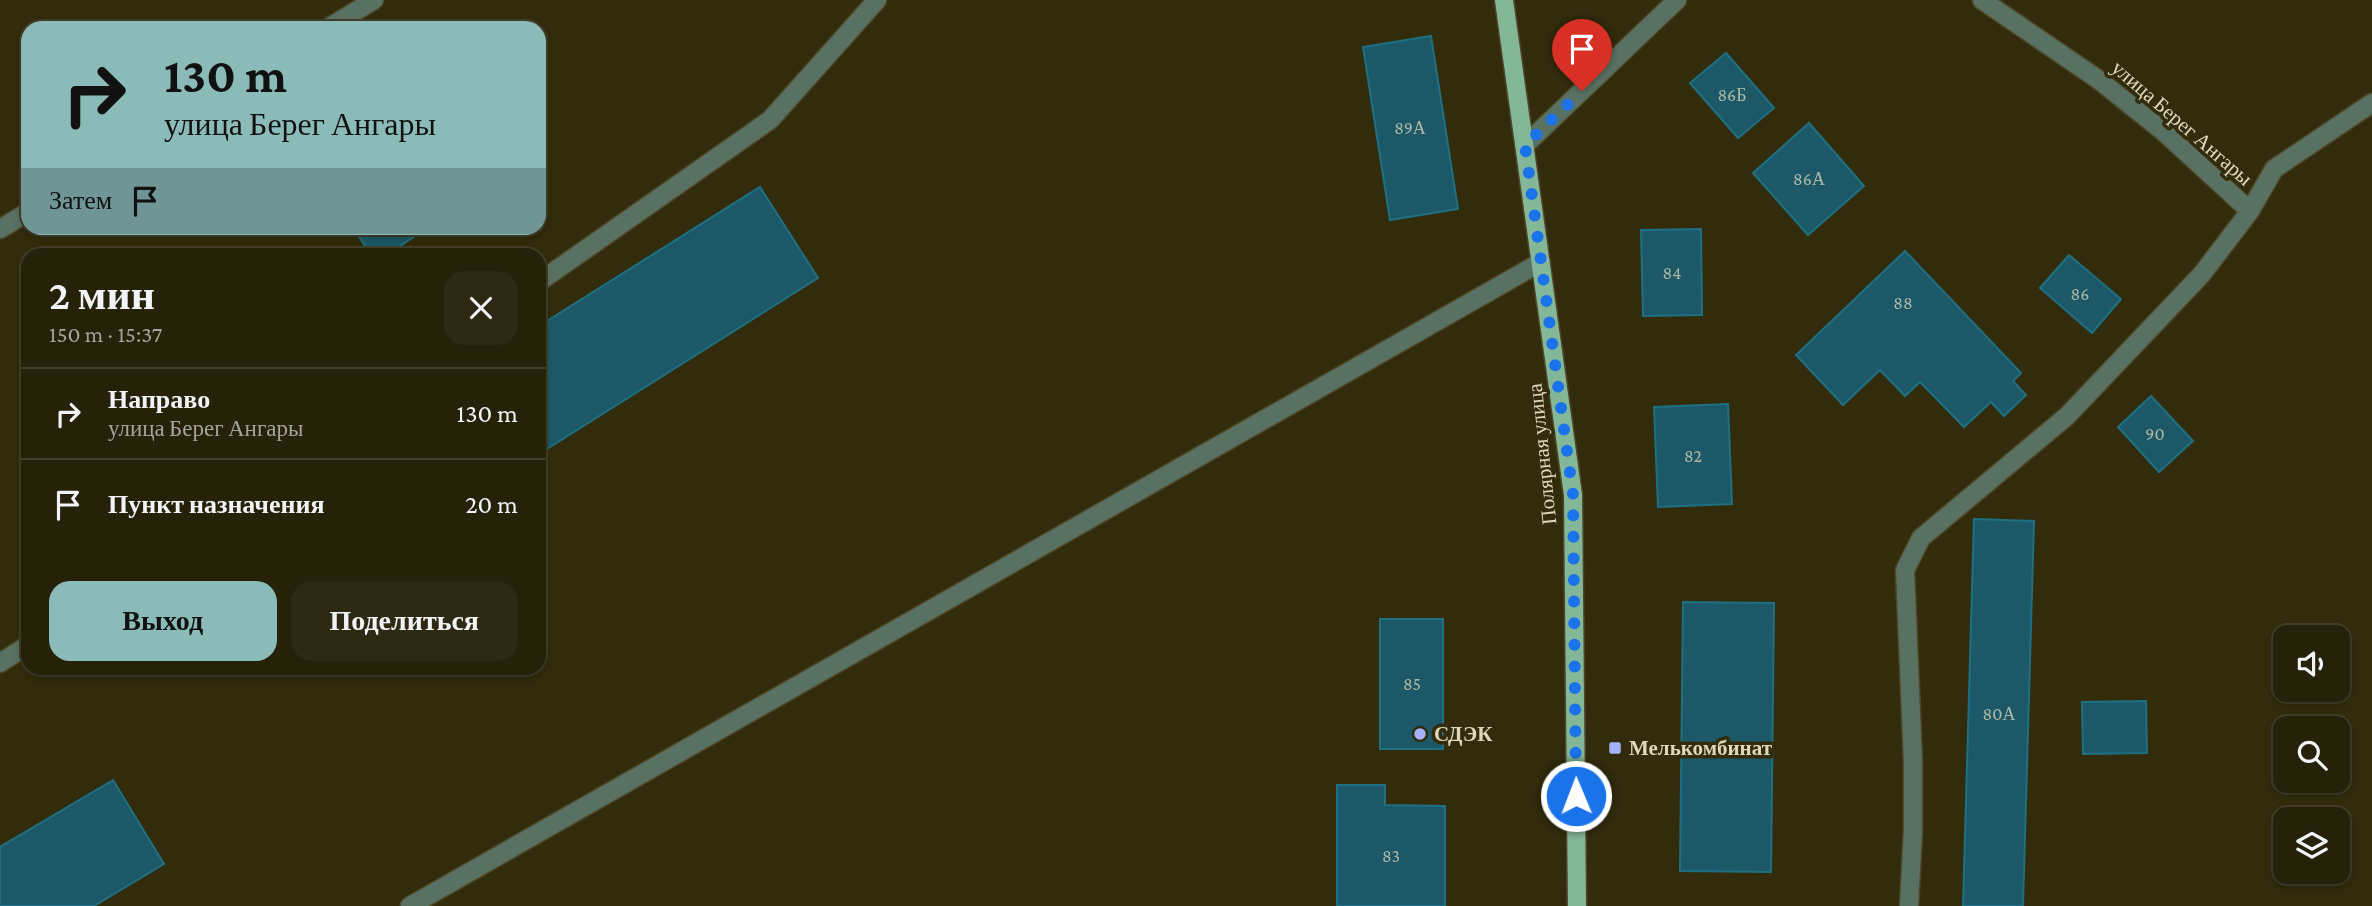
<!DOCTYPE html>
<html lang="ru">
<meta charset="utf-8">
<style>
body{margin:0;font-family:"Crimson Pro",serif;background:#2e2912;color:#f1f3f6;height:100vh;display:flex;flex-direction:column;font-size:26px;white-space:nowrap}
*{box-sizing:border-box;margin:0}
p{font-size:23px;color:#a4a39c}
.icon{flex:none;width:38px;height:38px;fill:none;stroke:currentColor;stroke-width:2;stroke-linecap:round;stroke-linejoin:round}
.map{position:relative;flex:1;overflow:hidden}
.sheet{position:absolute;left:21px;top:248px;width:525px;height:427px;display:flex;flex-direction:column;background:#262109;border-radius:21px;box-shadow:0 4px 10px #0003,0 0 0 2px #423e2a}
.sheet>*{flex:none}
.banner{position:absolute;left:21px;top:21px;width:525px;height:214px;border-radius:21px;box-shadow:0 4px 10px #0003,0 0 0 2px #423e2a;background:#8bbbb9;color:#111;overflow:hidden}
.tools{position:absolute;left:2273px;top:625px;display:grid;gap:14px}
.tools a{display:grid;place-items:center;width:77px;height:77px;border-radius:14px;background:#262109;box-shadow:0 4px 10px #0003,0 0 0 2px #423e2a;font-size:35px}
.pin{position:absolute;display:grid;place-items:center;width:60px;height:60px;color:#fff;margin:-72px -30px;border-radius:50% 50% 50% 0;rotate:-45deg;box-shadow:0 0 7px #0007}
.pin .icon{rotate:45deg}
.me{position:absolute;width:77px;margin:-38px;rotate:359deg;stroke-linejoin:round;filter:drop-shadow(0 0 5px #0008)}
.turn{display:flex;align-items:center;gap:24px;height:147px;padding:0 28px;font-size:32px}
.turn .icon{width:91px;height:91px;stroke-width:2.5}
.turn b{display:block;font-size:49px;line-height:60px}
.then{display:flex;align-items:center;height:66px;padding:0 28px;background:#0003;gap:14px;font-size:26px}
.round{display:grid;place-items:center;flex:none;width:74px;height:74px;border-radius:21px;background:#2e2912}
.head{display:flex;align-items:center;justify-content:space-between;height:119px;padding:0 28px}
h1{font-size:42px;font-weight:600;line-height:52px}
.button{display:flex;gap:14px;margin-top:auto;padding:14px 28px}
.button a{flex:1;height:80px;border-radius:21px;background:#8bbbb9;color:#111;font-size:28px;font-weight:600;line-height:80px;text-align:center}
.button a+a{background:#2e2912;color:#f1f3f6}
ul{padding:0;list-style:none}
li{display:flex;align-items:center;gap:21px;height:91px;padding:0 28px;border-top:2px solid #423e2a}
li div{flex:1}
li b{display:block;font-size:26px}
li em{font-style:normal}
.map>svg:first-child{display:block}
</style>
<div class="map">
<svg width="2372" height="906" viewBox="0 0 2372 906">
<rect width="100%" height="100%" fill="#322c0c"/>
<path fill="#1c5867" stroke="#1e7083" stroke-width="2" d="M1431 36 1458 209 1390 220 1363 47Z
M1726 53 1774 108 1738 138 1690 83Z
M1809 123 1864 186 1808 235 1753 173Z
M760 187 818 278 539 454V326Z
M353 228H427L385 256H372Z
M1701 229 1702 315 1643 316 1641 230Z
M1905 251 2021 373 2013 381 2026 395 2004 416 1991 402 1964 427 1920 382 1905 396 1880 370 1843 405 1796 355Z
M2069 255 2121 299 2092 333 2040 288Z
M2151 396 2193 441 2159 472 2118 427Z
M1728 404 1732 504 1658 507 1654 407Z
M1974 519 2034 521 2023 906H1963Z
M1683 602 1774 603 1771 872 1680 871Z
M1380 619H1443V749H1380Z
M2146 701 2147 753 2083 754 2082 702Z
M113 780 164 864 94 906H0V847Z
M1337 785H1385V805L1445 806V906H1337Z"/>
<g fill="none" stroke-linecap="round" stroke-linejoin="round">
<g stroke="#4e4828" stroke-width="21">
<path id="minor" d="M1982 0 2099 80 2164 132 2250 211 2274 169 2372 103
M328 28 374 0
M1525 145 1677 0
M0 229 28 212
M539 282 770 120 877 0
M0 663 28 645
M410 906 1541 262
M1909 906 1913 830V762L1905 570 1921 538 2067 416 2202 274 2250 211"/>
</g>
<g stroke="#4e4828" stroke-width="21">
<path id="major" d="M1504 0 1573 495 1577 906"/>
</g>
<use href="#minor" stroke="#597162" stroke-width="18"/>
<use href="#major" stroke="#84b698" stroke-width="18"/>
</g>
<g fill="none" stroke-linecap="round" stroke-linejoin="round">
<path stroke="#1a73e8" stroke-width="12" stroke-dasharray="0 21.6" d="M1576 796 1573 495 1525 145 1582 91"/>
</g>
<g fill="#a6b1fc" stroke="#322c0c" stroke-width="2.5">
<circle cx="1420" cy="734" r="7"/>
<rect x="1608" y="741" width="14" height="14" rx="3.5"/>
</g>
<g text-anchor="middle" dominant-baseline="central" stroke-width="7" stroke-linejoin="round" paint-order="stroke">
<g font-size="18" fill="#aeb8a5">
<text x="1732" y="95">86Б</text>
<text x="1410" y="128">89А</text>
<text x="1809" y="179">86А</text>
<text x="1672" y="273">84</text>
<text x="2080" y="294">86</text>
<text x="1903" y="303">88</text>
<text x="2155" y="434">90</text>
<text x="1693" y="456">82</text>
<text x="1412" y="684">85</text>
<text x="1999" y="714">80А</text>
<text x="1391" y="856">83</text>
</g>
<g font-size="21" fill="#ded8ba" stroke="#322c0c">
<text transform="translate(2182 123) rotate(41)">улица Берег Ангары</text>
<text transform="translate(1542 454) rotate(-96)">Полярная улица</text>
</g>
<g font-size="21" font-weight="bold" fill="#ded8ba" stroke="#322c0c" text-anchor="start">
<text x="1434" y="734">СДЭК</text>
<text x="1629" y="748">Мелькомбинат</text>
</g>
</g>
</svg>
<div class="tools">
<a><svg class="icon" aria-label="sound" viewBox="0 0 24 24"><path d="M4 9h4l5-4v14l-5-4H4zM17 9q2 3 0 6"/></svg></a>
<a><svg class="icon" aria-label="search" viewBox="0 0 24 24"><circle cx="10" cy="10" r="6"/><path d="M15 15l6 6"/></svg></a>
<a><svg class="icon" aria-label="layers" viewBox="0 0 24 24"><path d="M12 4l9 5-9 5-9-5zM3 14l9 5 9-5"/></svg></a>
</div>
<div class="pin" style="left:1582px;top:91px;background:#d93025"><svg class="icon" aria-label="arrive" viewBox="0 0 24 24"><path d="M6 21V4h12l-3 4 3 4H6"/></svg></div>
<svg class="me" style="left:1576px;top:796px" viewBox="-20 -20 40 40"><circle r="17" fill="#1a73e8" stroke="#fff" stroke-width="3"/><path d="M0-11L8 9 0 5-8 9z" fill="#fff"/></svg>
<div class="banner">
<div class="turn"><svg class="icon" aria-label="right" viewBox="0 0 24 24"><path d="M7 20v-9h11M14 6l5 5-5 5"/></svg><div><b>130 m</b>улица Берег Ангары</div></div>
<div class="then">Затем<svg class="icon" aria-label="arrive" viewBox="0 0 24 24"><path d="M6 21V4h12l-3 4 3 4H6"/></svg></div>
</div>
<section class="sheet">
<div class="head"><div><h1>2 мин</h1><p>150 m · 15:37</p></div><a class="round"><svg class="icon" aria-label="close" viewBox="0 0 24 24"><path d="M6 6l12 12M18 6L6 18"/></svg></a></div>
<ul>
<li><svg class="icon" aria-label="right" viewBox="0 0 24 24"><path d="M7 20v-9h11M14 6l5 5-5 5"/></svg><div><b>Направо</b><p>улица Берег Ангары</p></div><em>130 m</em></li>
<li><svg class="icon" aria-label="arrive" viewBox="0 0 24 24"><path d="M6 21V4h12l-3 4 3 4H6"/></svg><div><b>Пункт назначения</b></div><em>20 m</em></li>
</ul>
<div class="button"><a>Выход</a><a>Поделиться</a></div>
</section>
</div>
